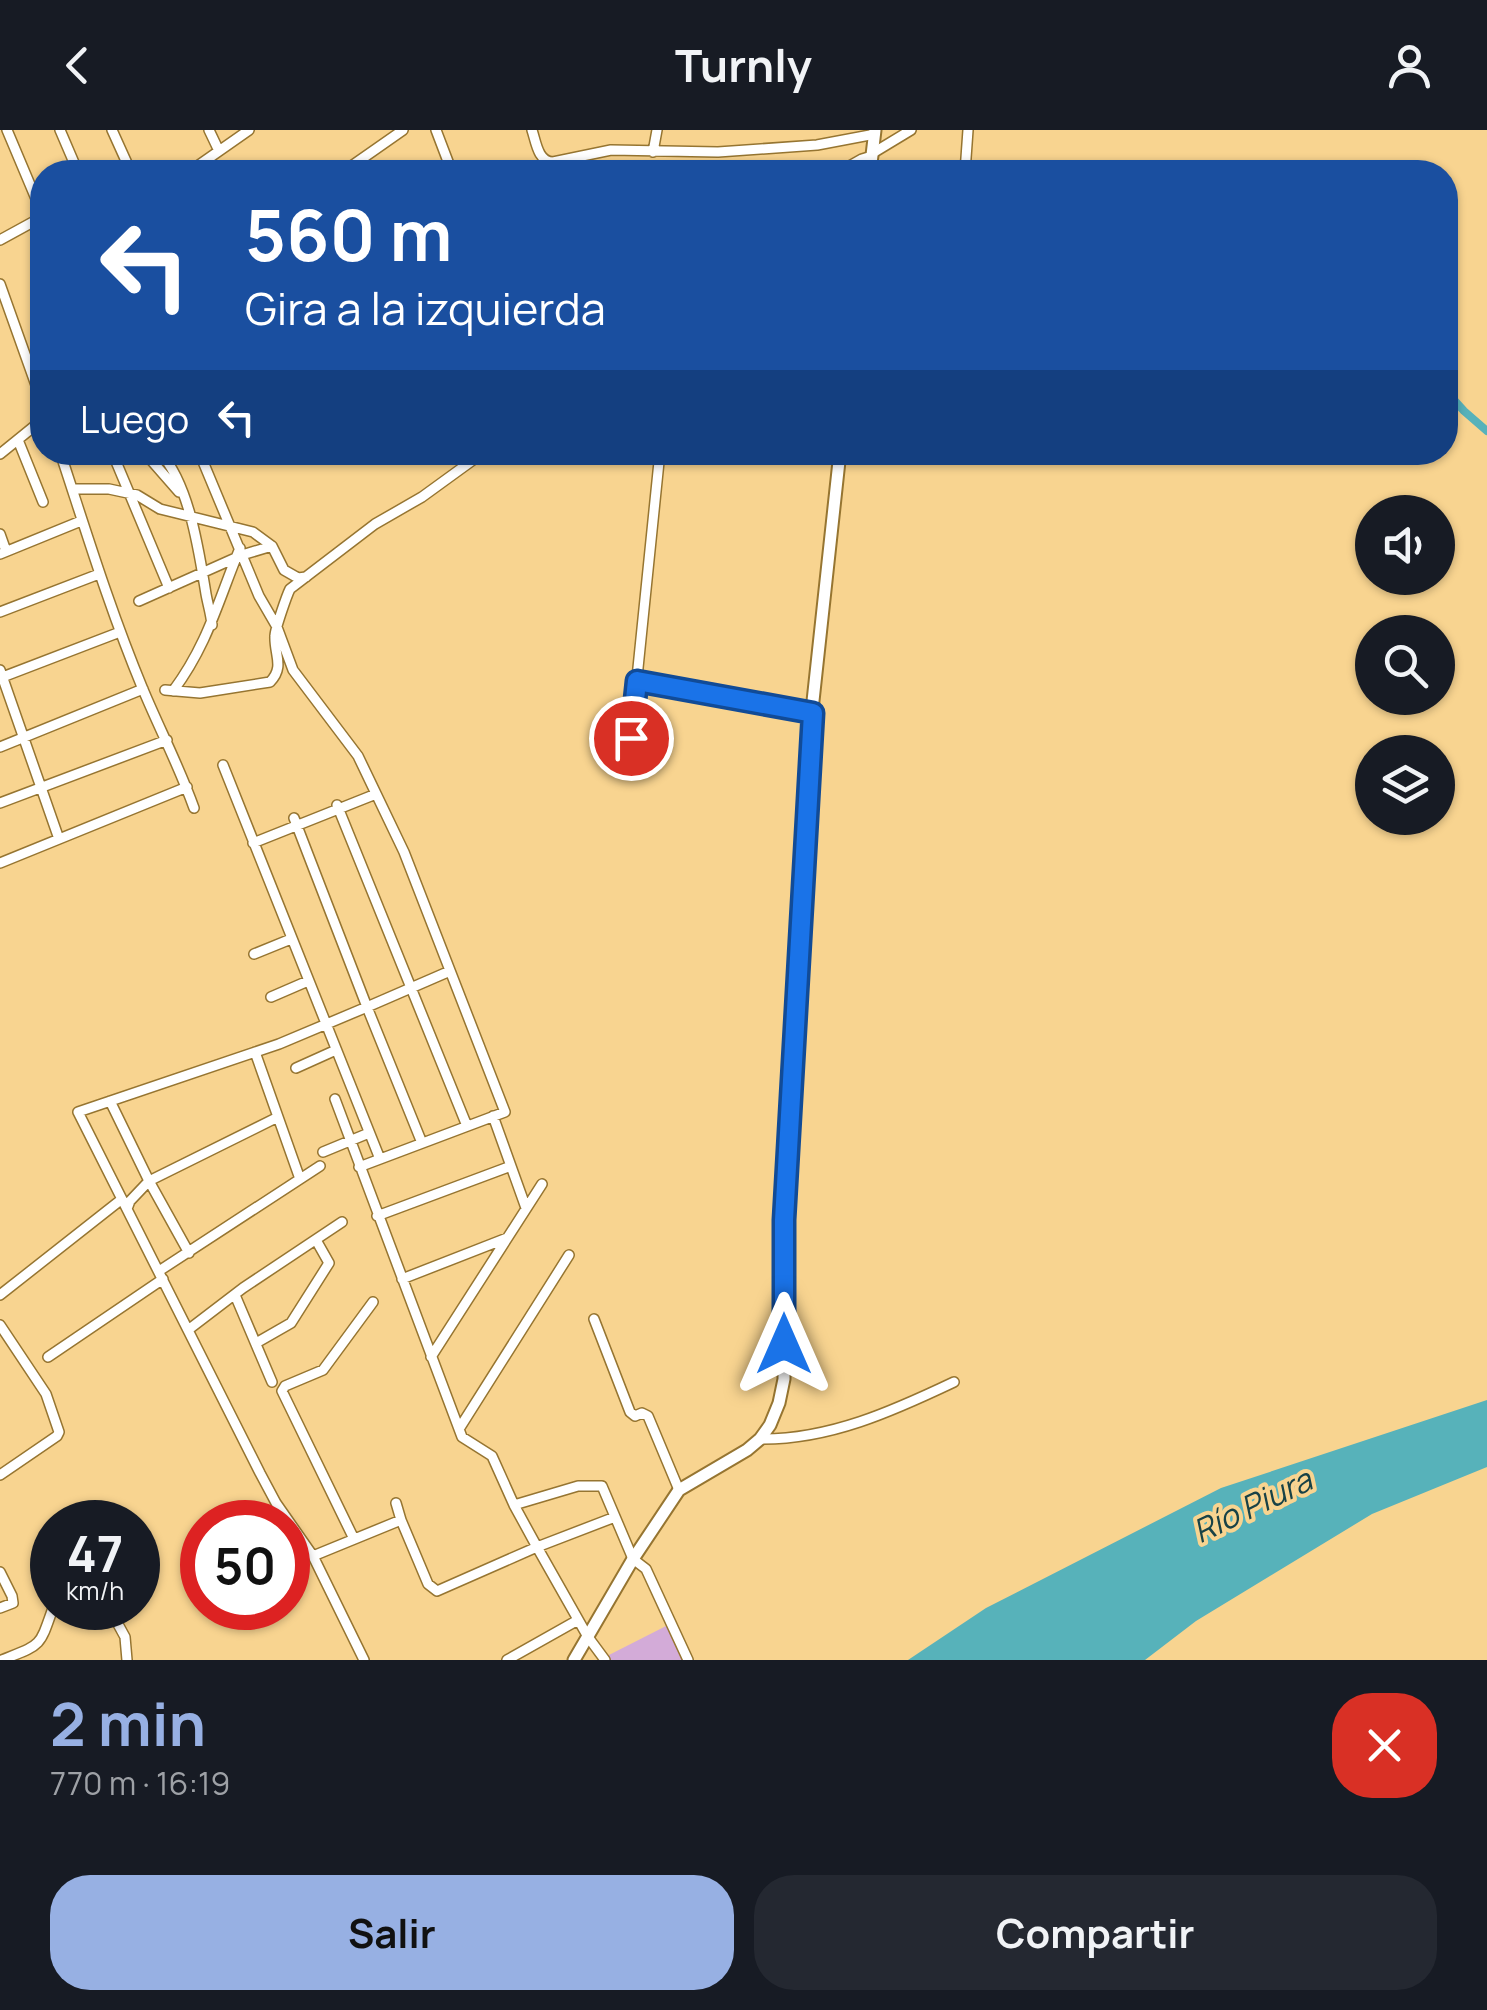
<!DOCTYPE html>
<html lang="es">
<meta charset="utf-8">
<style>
body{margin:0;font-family:Manrope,sans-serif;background:#242831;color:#f1f3f6;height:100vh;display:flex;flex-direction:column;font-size:38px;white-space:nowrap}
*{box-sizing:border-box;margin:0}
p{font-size:32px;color:#9ea1a6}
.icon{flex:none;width:55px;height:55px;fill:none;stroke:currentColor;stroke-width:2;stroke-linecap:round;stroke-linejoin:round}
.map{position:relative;height:1530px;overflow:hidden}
.panel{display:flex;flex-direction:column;background:#171b24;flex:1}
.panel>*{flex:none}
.banner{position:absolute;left:30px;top:30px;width:1428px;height:305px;border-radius:40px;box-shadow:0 2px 8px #0004;background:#1a4fa0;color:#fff;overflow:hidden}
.controls{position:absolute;left:1355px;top:365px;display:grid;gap:20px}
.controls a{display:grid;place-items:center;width:100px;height:100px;border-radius:50%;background:#171b24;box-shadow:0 2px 8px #0004;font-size:50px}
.speed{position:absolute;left:30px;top:1370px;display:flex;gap:20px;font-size:50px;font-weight:700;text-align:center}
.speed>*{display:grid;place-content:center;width:130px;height:130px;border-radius:50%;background:#171b24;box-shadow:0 2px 8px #0004;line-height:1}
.speed small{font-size:25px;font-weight:400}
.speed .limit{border:15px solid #d22;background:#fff;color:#111}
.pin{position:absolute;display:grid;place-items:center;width:85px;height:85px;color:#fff;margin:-42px;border:5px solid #fff;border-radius:50%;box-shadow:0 2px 10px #0007}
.me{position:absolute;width:110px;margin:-55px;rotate:0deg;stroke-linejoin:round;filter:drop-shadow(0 0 8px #0008)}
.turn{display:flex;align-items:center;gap:35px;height:210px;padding:0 50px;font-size:45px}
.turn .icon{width:130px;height:130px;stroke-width:2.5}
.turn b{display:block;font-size:70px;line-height:85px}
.then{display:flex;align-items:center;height:95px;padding:0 50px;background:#0003;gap:20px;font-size:38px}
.round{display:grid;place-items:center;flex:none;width:105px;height:105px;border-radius:40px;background:#242831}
.head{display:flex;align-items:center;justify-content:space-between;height:170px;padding:0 50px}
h1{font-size:60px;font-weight:700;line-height:75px;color:#97b0e3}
.action{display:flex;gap:20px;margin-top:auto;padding:20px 50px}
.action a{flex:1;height:115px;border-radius:40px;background:#97b0e3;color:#111;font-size:40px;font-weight:700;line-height:115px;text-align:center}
.action a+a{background:#242831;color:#f1f3f6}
header{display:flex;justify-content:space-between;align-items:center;height:130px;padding:0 50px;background:#171b24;font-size:45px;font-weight:700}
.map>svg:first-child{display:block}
</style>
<header><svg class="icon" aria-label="back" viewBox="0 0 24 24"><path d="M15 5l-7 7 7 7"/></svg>Turnly<svg class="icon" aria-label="person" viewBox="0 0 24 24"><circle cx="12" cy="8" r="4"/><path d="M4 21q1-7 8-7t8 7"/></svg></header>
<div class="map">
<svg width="1487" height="1530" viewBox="0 0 1487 1530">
<rect width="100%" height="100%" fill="#f8d490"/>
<path fill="#d3abd8" d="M668 1495 685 1530H609L607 1526Z"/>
<path fill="#57b2ba" d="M1487 1270V1337L1372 1384 1196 1491 1145 1530H908L986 1478 1221 1358Z"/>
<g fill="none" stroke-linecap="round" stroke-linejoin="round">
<path stroke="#57b2ba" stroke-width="8" d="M1445 260 1464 281 1487 301"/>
<g stroke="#967531" stroke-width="12">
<path id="minor" d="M7 0 42 83
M60 0 78 42
M112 0 131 42
M209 0 219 21
M436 0 452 42
M532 0C536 12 538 32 553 32L611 20 718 22 817 15 875 4
M653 22 657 0
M873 23 911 0
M189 42 249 0
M343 42 403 0
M839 42 862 29 872 26
M965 42 968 0
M0 110 42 87
M0 154 42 272
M18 310 43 372
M60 322C86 401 110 480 142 557 159 598 179 636 194 678
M112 322 169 458
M144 322 179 362
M160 322C190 356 199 422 206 464 208 475 211 484 212 495
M199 322 259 466 277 497 293 540 358 626 404 722 505 982 359 1037
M0 324 42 290
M72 359H109L137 365 160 379 253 402 272 416 284 440 298 448 306 447
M0 404 6 421
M0 424 81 391
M139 471 242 425 272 416
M0 482 99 444
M0 540 59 709
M0 548 120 502
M637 551 813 583
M165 560 200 563 270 552C285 537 274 524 275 506 275 499 287 465 290 459L375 394 422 367 484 322
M173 561C208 514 218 471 240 418
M0 617 143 559
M223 635 380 1029
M628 636 660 322
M0 673 167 610
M337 675 467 996
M294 688 367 877 279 914 78 982 260 1343 276 1373 313 1426 364 1530
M253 713 376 664
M0 733 187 657
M254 824 291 809
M271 867 308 851
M255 922 300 1049
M296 938 336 920
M335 969 462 1307 492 1326 514 1375 537 1417 588 1507 605 1530
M110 971 149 1051 189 1123
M493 986 526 1078
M422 1013 367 877 450 841
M323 1022 369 1003
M127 1079 130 1071 149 1051 278 987
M377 1086 511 1036
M159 1141 320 1036
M402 1149 507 1108
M0 1165 122 1069
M235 1165 272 1252
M594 1189 630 1282 635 1286 642 1283 648 1286 679 1360
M0 1195 46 1264 59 1302 57 1306 0 1345
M188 1200 243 1158 342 1092
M256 1213 291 1193 329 1133 316 1110
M48 1227 163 1149
M431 1227 542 1054
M459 1299 569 1125
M760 1309C829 1310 893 1281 954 1252
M514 1375 578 1356H602L633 1429 646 1439 688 1530
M401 1390 428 1454 437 1461 537 1417 615 1387
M354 1409 282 1261 285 1256 323 1240 373 1172
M313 1426 401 1390 396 1373
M0 1442 12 1466 13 1473 0 1478
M113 1485 125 1507 127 1530
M2 1530C42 1514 39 1518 53 1478
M507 1530 578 1490"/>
</g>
<g stroke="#967531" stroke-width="15">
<path id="major" d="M870 42 875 0
M574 1530 633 1429 679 1360 747 1320 760 1309 770 1295 779 1273 784 1249V1090L813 571 840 322"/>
</g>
<use href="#minor" stroke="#fff" stroke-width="9"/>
<use href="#major" stroke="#fff" stroke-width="11"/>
</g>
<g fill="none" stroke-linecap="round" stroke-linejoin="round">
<g stroke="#114b97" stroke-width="25">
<path id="route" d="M631 608 637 551 813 583 784 1090V1214"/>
</g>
<use href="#route" stroke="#1a73e8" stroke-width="18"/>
</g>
<g text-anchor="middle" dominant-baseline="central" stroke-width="8" stroke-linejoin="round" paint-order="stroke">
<g font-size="32" font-style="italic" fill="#184246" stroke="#f8d490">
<text transform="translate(1252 1375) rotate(-26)">Río Piura</text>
</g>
</g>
</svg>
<div class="controls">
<a><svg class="icon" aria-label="sound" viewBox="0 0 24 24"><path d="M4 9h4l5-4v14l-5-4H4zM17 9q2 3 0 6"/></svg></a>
<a><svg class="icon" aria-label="search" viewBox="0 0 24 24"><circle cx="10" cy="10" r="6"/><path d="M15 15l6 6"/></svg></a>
<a><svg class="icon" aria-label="layers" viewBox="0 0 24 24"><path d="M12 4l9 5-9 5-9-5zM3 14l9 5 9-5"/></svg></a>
</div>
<div class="speed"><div>47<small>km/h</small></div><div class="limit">50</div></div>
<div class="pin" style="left:631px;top:608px;background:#d93025"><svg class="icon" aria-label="arrive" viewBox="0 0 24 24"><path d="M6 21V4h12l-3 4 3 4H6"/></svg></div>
<svg class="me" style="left:784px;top:1214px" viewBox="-20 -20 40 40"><path d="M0-17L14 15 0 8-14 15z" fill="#1a73e8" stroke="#fff" stroke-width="4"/></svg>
<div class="banner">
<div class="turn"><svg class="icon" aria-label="left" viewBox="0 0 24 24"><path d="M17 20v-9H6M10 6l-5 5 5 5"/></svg><div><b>560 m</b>Gira a la izquierda</div></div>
<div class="then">Luego<svg class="icon" aria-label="left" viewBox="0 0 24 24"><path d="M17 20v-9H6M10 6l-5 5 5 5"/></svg></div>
</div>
</div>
<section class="panel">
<div class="head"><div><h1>2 min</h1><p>770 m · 16:19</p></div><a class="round" style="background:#d93025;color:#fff"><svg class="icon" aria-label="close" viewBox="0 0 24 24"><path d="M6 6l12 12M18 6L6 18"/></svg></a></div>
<div class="action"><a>Salir</a><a>Compartir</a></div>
</section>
